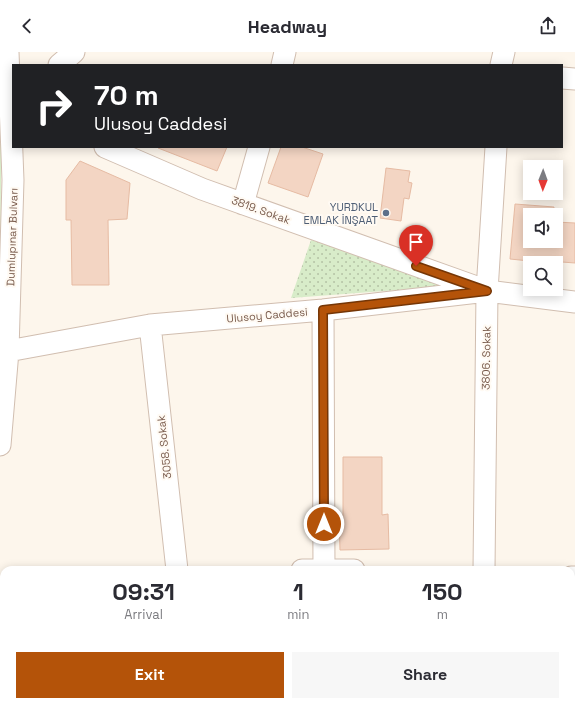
<!DOCTYPE html>
<meta charset="utf-8">
<style>
body{margin:0;font-family:"Space Grotesk",sans-serif;background:#f7f7f7;color:#2b2b33;height:100vh;display:flex;flex-direction:column;font-size:15px;white-space:nowrap}
*{box-sizing:border-box;margin:0}
p{font-size:13px;color:#7c7c81}
.icon{flex:none;width:22px;height:22px;fill:none;stroke:currentColor;stroke-width:2;stroke-linecap:round;stroke-linejoin:round}
.map{position:relative;flex:1;overflow:hidden}
.details{position:absolute;left:0px;top:514px;width:575px;height:140px;display:flex;flex-direction:column;background:#fff;border-radius:12px 12px 0 0;box-shadow:0 2px 10px #0003}
.details>*{flex:none}
.banner{position:absolute;left:12px;top:12px;width:551px;height:84px;border-radius:0px;box-shadow:0 2px 10px #0003;background:#202124;color:#fff;overflow:hidden}
.needle{width:26px;rotate:181deg}
.buttons{position:absolute;left:523px;top:108px;display:grid;gap:8px}
.buttons a{display:grid;place-items:center;width:40px;height:40px;border-radius:0px;background:#fff;box-shadow:0 2px 10px #0003;font-size:20px}
.pin{position:absolute;display:grid;place-items:center;width:34px;height:34px;color:#fff;margin:-41px -17px;border-radius:50% 50% 50% 0;rotate:-45deg;box-shadow:0 0 4px #0007}
.pin .icon{rotate:45deg}
.me{position:absolute;width:44px;margin:-22px;rotate:0deg;stroke-linejoin:round;filter:drop-shadow(0 0 3px #0008)}
.turn{display:flex;align-items:center;gap:14px;height:84px;padding:0 16px;font-size:18px}
.turn .icon{width:52px;height:52px;stroke-width:2.5}
.turn b{display:block;font-size:28px;line-height:34px}
.eta{display:flex;justify-content:space-evenly;align-items:center;height:68px;text-align:center}
.eta b{font-size:24px;font-weight:700;line-height:28px}
.action{display:flex;gap:8px;margin-top:auto;padding:8px 16px}
.action a{flex:1;height:46px;border-radius:0px;background:#b45309;color:#fff;font-size:16px;font-weight:700;line-height:46px;text-align:center}
.action a+a{background:#f7f7f7;color:#2b2b33}
header{display:flex;justify-content:space-between;align-items:center;height:52px;padding:0 16px;background:#fff;font-size:18px;font-weight:700}
.map>svg:first-child{display:block}
</style>
<header><svg class="icon" aria-label="back" viewBox="0 0 24 24"><path d="M15 5l-7 7 7 7"/></svg>Headway<svg class="icon" aria-label="share" viewBox="0 0 24 24"><path d="M12 15V3M7 8l5-5 5 5M5 13v7h14v-7"/></svg></header>
<div class="map">
<svg width="575" height="654" viewBox="0 0 575 654">
<defs>
<pattern id="cemetery-stones" width="16" height="16" patternUnits="userSpaceOnUse"><rect width="16" height="16" fill="#d8ecc9"/><path d="M2 7V4a2 2 0 0 1 4 0v3zM10 15v-3a2 2 0 0 1 4 0v3z" fill="#b4c2a5"/></pattern>
<pattern id="park-dots" width="8" height="8" patternUnits="userSpaceOnUse"><rect width="8" height="8" fill="#d8ecc9"/><path d="M2 2h.1M6 6h.1" fill="none" stroke="#b4c2a5" stroke-width="1.8" stroke-linecap="round"/></pattern>
</defs>
<rect width="100%" height="100%" fill="#fdf6ec"/>
<path fill="#d8ecc9" d="M0 4 2 27 0 226Z"/>
<path fill="url(#cemetery-stones)" d="M334 650H476L477 654H334Z"/>
<path fill="url(#park-dots)" d="M311 188 440 229 438 235 291 246Z"/>
<path fill="#f3d5c3" stroke="#e6bba3" d="M158 95H227L217 119 158 96Z
M281 95H302L323 102 308 145 268 131Z
M80 109 130 131 127 167 108 168 109 233H72L71 168H66V128Z
M386 116 410 119 408 130 412 131 409 147 404 146 401 169 380 166Z
M515 152 554 155 553 163H530V189H556V170L575 171V211L549 209V211L510 207Z
M343 405H382V463L388 462 389 497 340 498 339 464H343Z"/>
<g fill="none" stroke-linecap="round" stroke-linejoin="round">
<g stroke="#d1beb0" stroke-width="23">
<path id="minor" d="M59 13 74 0
M282 13 285 0
M501 13 504 0
M562 26 575 27
M105 95 202 137 482 237
M243 152 259 95
M323 258 324 518
M150 273 177 518
M8 299 150 273 323 258 487 239 575 250
M0 393 8 299 13 128 8 0
M302 518H354
M484 518 487 239 496 95
M571 525H575
M0 610H4
M203 650 204 654
M321 654V650
M484 654V650"/>
</g>
<use href="#minor" stroke="#fff" stroke-width="21"/>
</g>
<g fill="none" stroke-linecap="round" stroke-linejoin="round">
<g stroke="#753606" stroke-width="10">
<path id="route" d="M324 472 323 258 487 239 416 214"/>
</g>
<use href="#route" stroke="#b45309" stroke-width="7"/>
</g>
<circle fill="#5c6f8a" stroke="#fffaf3" stroke-width="1.5" cx="386" cy="161" r="4"/>
<g text-anchor="middle" dominant-baseline="central" stroke-width="4" stroke-linejoin="round" paint-order="stroke">
<g font-size="11" fill="#4e5e75" stroke="#fffaf3" text-anchor="end">
<text x="378" y="155">YURDKUL<tspan x="378" dy="13">EMLAK İNŞAAT</tspan></text>
</g>
<g font-size="11" fill="#7a5c4d" stroke="#fffaf3">
<text transform="translate(261 158) rotate(20)">3819. Sokak</text>
<text transform="translate(12 185) rotate(-88)">Dumlupınar Bulvarı</text>
<text transform="translate(267 263) rotate(-5)">Ulusoy Caddesi</text>
<text transform="translate(486 306) rotate(-89)">3806. Sokak</text>
<text transform="translate(164 395) rotate(-96)">3058. Sokak</text>
</g>
</g>
</svg>
<div class="buttons">
<a><svg class="needle" viewBox="-14 -14 28 28"><path d="M0-13l5 13h-10z" fill="#e53935"/><path d="M0 13l5-13h-10z" fill="#7c7c81"/></svg></a>
<a><svg class="icon" aria-label="sound" viewBox="0 0 24 24"><path d="M4 9h4l5-4v14l-5-4H4zM17 9q2 3 0 6"/></svg></a>
<a><svg class="icon" aria-label="search" viewBox="0 0 24 24"><circle cx="10" cy="10" r="6"/><path d="M15 15l6 6"/></svg></a>
</div>
<div class="pin" style="left:416px;top:214px;background:#d93025"><svg class="icon" aria-label="arrive" viewBox="0 0 24 24"><path d="M6 21V4h12l-3 4 3 4H6"/></svg></div>
<svg class="me" style="left:324px;top:472px" viewBox="-20 -20 40 40"><circle r="17" fill="#b45309" stroke="#fff" stroke-width="3"/><path d="M0-11L8 9 0 5-8 9z" fill="#fff"/></svg>
<div class="banner">
<div class="turn"><svg class="icon" aria-label="right" viewBox="0 0 24 24"><path d="M7 20v-9h11M14 6l5 5-5 5"/></svg><div><b>70 m</b>Ulusoy Caddesi</div></div>
</div>
<section class="details">
<div class="eta">
<div><b>09:31</b><p>Arrival</p></div>
<div><b>1</b><p>min</p></div>
<div><b>150</b><p>m</p></div>
</div>
<div class="action"><a>Exit</a><a>Share</a></div>
</section>
</div>
